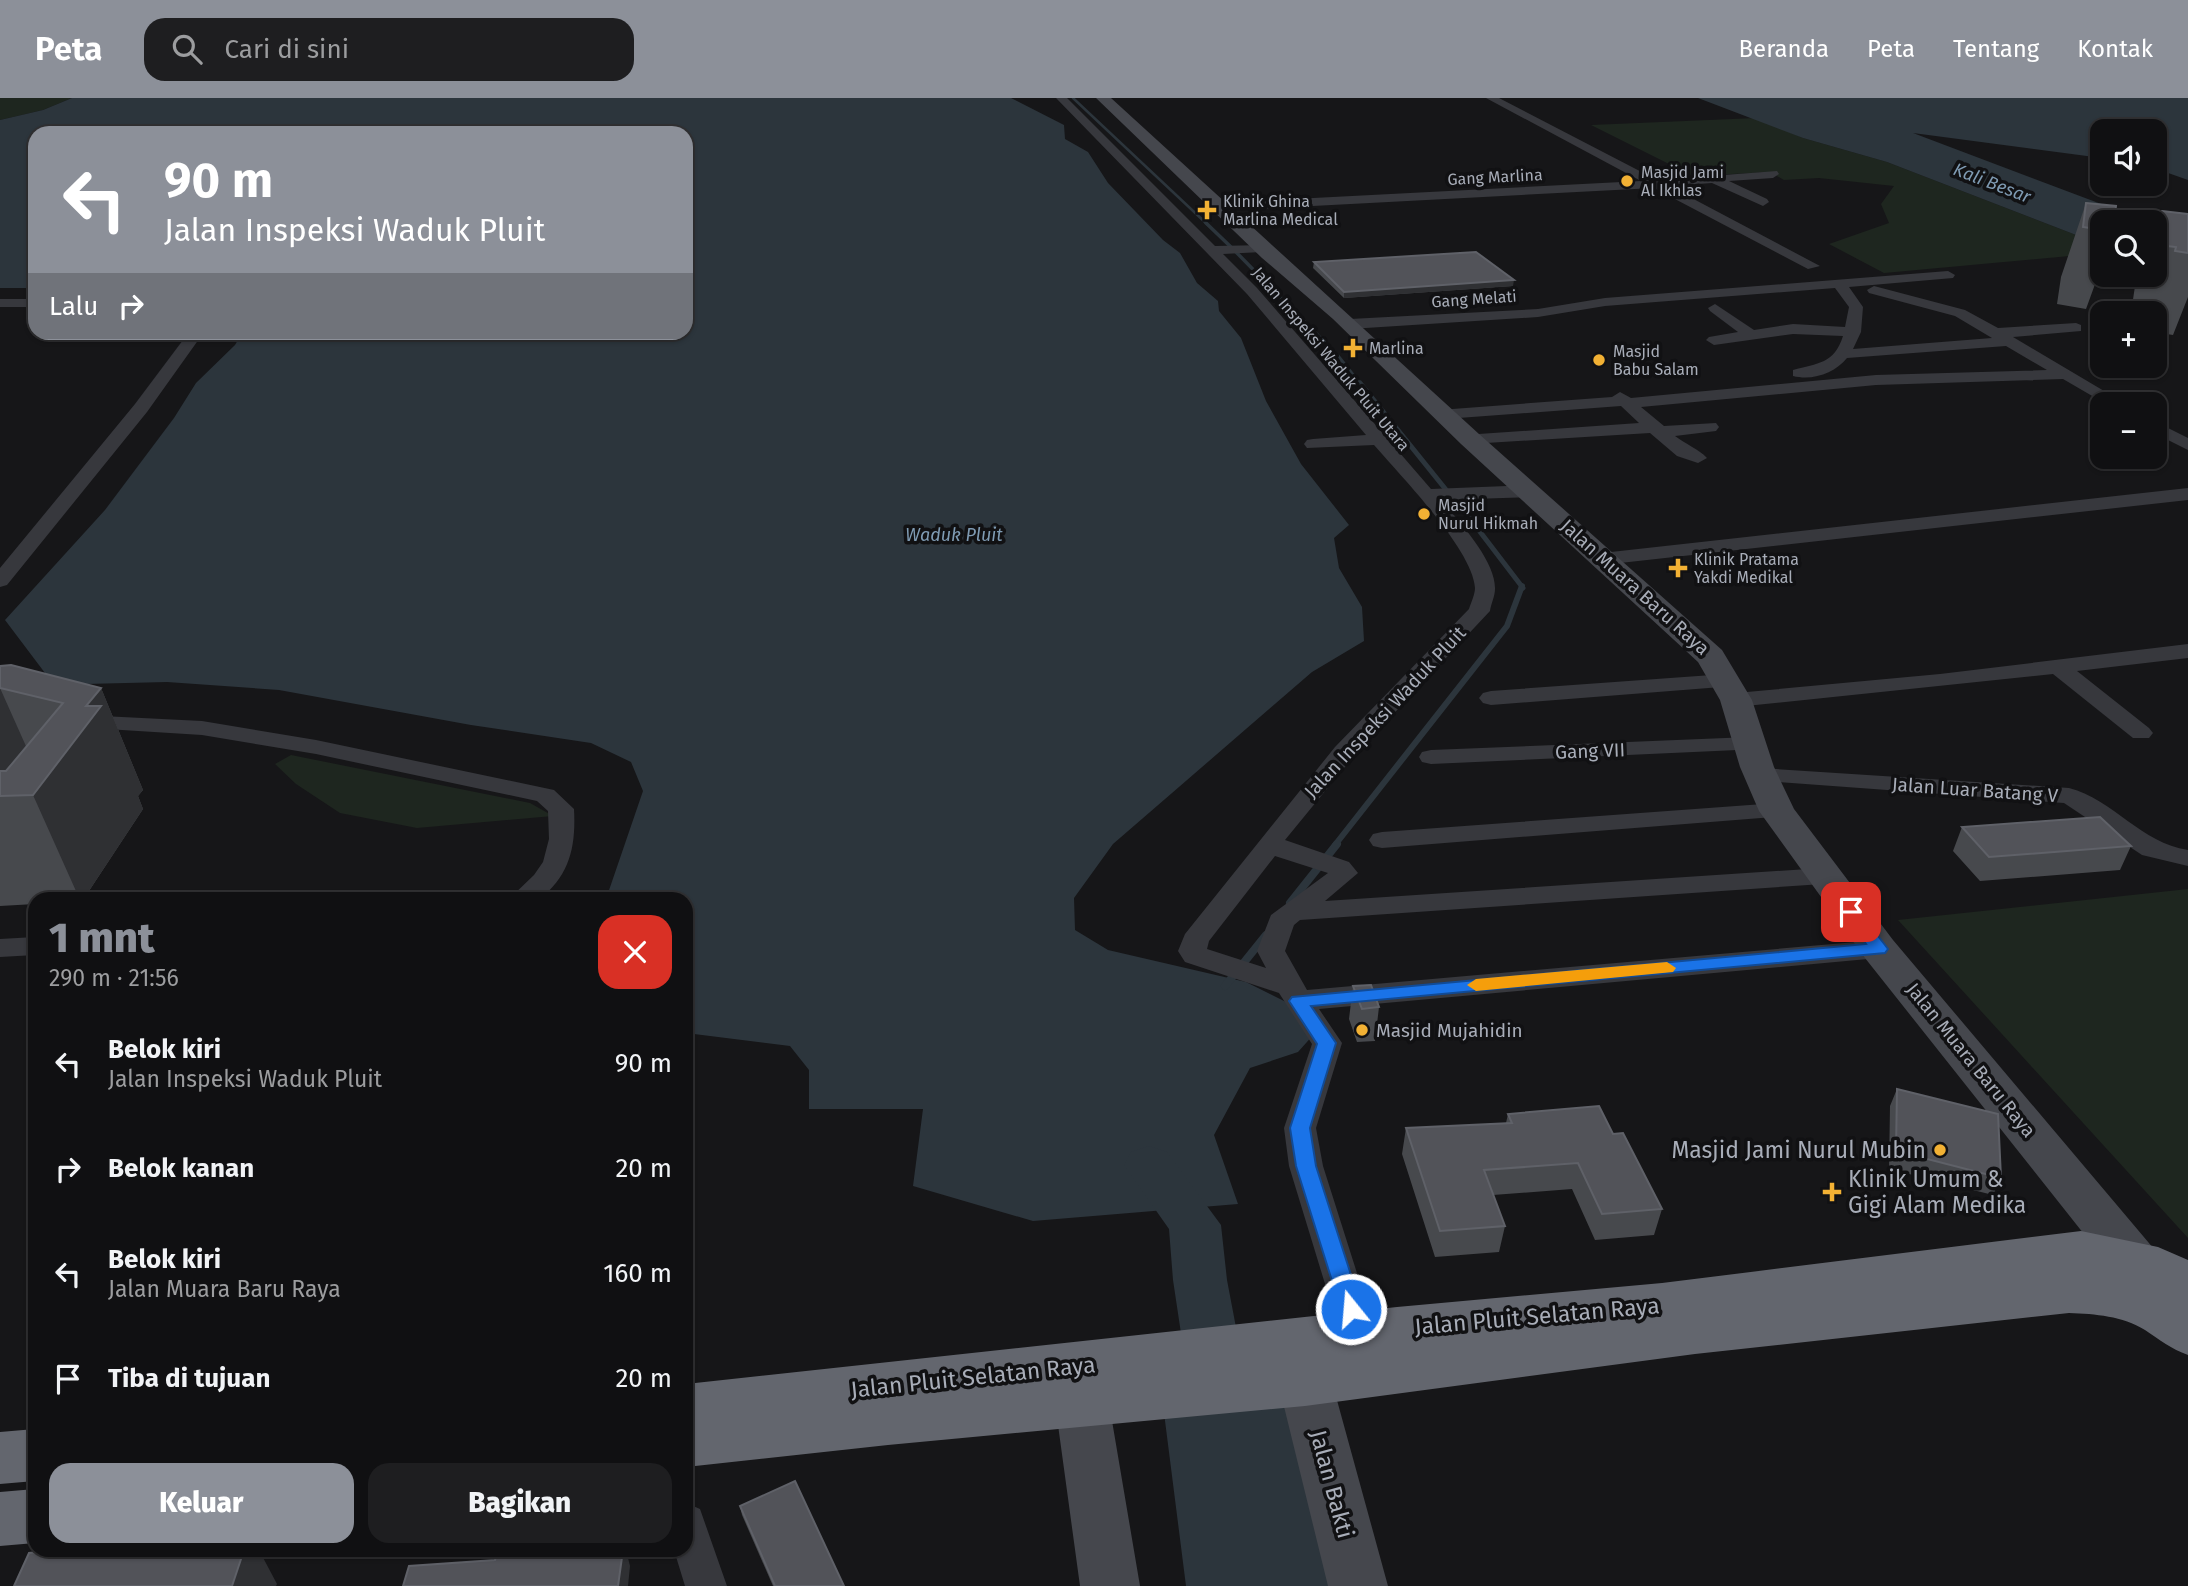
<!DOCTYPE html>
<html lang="id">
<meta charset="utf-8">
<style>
body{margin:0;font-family:"Fira Sans",sans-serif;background:#1e1e20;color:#f1f3f6;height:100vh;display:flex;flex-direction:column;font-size:26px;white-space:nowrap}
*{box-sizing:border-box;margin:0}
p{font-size:23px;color:#9c9d9f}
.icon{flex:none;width:38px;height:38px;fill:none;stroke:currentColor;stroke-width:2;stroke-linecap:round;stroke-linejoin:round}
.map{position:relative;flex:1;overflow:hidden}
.details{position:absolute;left:28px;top:794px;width:665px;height:665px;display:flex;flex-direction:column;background:#101012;border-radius:21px;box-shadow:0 2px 5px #0004,0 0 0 2px #303032}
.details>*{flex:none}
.guide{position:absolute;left:28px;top:28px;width:665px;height:214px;border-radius:21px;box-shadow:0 2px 5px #0004,0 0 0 2px #303032;background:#8c9099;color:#fff;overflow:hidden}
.buttons{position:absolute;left:2090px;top:21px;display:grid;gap:14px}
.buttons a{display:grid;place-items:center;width:77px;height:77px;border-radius:14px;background:#101012;box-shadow:0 2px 5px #0004,0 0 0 2px #303032;font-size:35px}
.pin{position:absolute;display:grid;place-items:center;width:60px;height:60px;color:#fff;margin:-30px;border-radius:14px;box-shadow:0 4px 10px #0006}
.me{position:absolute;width:77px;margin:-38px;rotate:343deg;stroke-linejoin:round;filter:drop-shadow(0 0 5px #0008)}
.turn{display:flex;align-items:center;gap:24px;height:147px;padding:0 21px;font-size:32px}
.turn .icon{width:91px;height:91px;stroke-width:2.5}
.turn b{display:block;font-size:49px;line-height:60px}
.then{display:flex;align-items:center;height:66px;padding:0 21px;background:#0003;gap:14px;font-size:26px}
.round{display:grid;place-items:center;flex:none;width:74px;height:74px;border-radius:21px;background:#1e1e20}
.overview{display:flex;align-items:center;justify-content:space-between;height:119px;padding:0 21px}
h1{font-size:42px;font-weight:800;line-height:52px;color:#8c9099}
.primary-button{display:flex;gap:14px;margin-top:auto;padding:14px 21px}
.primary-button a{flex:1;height:80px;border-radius:21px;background:#8c9099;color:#fff;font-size:28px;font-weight:800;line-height:80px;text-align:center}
.primary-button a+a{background:#1e1e20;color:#f1f3f6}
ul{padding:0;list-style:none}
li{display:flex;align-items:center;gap:21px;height:105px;padding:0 21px}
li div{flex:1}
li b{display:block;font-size:26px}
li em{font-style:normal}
header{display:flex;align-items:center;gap:42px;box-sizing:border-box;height:98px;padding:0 35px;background:#8c9099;color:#fff}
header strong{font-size:33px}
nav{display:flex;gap:38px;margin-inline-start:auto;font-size:24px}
.search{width:490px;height:63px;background:#1e1e20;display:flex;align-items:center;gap:18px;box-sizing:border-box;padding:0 24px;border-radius:21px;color:#9c9d9f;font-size:26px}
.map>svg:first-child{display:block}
</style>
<header>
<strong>Peta</strong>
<div class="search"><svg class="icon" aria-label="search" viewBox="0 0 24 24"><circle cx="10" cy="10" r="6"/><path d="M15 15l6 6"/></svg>Cari di sini</div>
<nav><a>Beranda</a><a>Peta</a><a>Tentang</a><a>Kontak</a></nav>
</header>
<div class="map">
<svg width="2188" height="1488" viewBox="0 0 2188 1488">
<rect width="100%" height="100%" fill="#161618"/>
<path fill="#1e261f" d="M0 0H72L43 12 0 22Z
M1756 20 1803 40 1887 64 2102 147V155L1884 175 1829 146 1889 125 1881 106 1894 88 1819 80 1784 82 1770 74 1693 78 1591 27Z
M291 657 530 705 553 718 417 730 340 715 296 686 275 666Z
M2188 791V1140L1898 822Z"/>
<path fill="#2c353c" d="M72 0H1011L1064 27 1065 41 1088 54 1108 85 1163 142 1180 155 1197 185 1218 203 1219 213 1241 240 1266 303 1301 366 1349 427 1334 440 1339 470 1362 509 1364 543 1312 574 1113 746 1074 800 1075 832 1108 852 1246 884 1302 912 1315 935 1298 954 1250 970 1214 1037 1238 1106 1033 1123 913 1088 923 1011H809V972L790 948 686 935V802L606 801 643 693 631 664 591 645 471 627 279 592 167 584 85 586 51 583 5 522 105 412 174 320 196 285 235 247 242 235 686 234V35H35V190H0V22L43 12Z
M1698 0H2188V82L2154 70V33H2102V60L1913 35 2149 124H2102V147L1887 64 1803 40Z
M1291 1292 1329 1488H1186L1163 1307Z"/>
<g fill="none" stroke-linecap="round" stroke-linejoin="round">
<path stroke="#2c353c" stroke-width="2.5" d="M1073 0 1208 127"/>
<path stroke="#2c353c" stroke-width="3.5" d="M1206 125 1232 150
M1235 153 1338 258 1361 287"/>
<path stroke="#2c353c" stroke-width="5" d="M1360 285 1447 393
M1455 401 1523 490"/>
<path stroke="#2c353c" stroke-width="6" d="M1335 747 1507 528 1522 488"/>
<path stroke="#2c353c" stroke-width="8" d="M1290 805 1337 746
M1225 888 1266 837"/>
<path fill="#2c353c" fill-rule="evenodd" d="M1149 1048 1167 1054 1221 1127 1227 1182 1246 1282 1238 1299 1217 1307 1196 1299 1188 1282 1173 1182 1169 1131 1124 1067 1131 1054Z"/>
<path fill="#37383d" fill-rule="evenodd" d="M1056 0H1067L1215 148 1267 147V153L1262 154 1223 156 1257 190 1431 391 1530 387 1539 393 1530 399 1441 402C1458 422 1496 463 1495 491 1495 498 1491 506 1490 513L1353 659 1285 742 1349 764 1358 775 1325 803 1823 770 1833 772 1836 778 1833 784 1823 786 1300 822 1294 827 1285 853 1307 892 1879 842 1889 845 1893 851 1889 857 1879 860 1319 911 1342 945 1316 1030 1323 1068 1376 1235 1371 1246 1358 1250 1345 1246 1340 1235 1289 1068 1284 1030 1312 946 1279 895 1185 864 1178 853 1185 836 1335 649 1469 511C1471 505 1475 496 1475 490 1473 452 1400 377 1374 347L1307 350 1304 346 1307 342 1313 341 1366 337 1247 196ZM1275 758 1328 775 1271 817 1257 853 1266 870 1207 851 1209 843Z
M1486 0H1499L1657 82 1777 73 1779 76 1773 80 1729 83 1767 101 1769 104 1763 108 1712 85 1669 88 1820 168 1808 171 1654 90 1219 113 1213 109 1219 105 1641 83Z
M1948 173 1955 177 1953 180 1849 189 1863 209 1861 234 1853 251 1992 240 1955 218 1869 195 1867 192 1874 188 1965 212 1998 230 2076 225 2081 227V233L2013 239 2126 306H2106L2063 281 1876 287 1641 309 1664 328 1716 325 1719 329 1716 333 1675 338C1685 346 1699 351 1707 360L1698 365 1677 358 1650 335 1470 346 1461 341 1464 337 1639 325 1621 308 1445 321 1439 320 1437 316 1439 312 1612 299 1620 294 1631 300 1876 277 2047 272 2006 248 1847 260C1835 275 1813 283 1793 278V272C1818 265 1834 266 1843 238L1793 236 1714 247 1706 242 1709 239 1738 234 1710 213 1708 210 1715 206 1754 232 1793 226 1845 229 1849 209 1835 190 1605 208 1538 219 1350 231 1342 226 1350 221 1538 211 1605 200Z
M0 201H35V209H0Z
M189 234H204L147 314 7 487 0 489V470L135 306Z
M2154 323 2188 340V352L2154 335Z
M2188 390V402L1602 467 1592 461 1602 455Z
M2188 546V560L2077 573 2149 630 2153 635 2149 640H2133L2053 576 1736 609 1728 607 1724 602 1728 597 1736 595 1940 576Z
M1726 576 1737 583 1734 588 1491 607 1483 605 1479 600 1483 595 1491 593Z
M82 617 202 623 316 642 554 692 574 711C576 749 570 777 539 802H508L534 777 543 764 549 741 548 713 537 703 316 656 202 637 74 629 70 624 74 619Z
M1750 639 1759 641 1762 646 1759 651 1431 666 1422 664 1419 659 1422 654 1431 652Z
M1760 670 2069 690C2114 702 2141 745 2188 752V768L2142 757 2064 705 1751 682 1748 677 1751 672Z
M1777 705 1786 708 1790 713 1786 718 1382 750 1373 748 1369 742 1373 736 1382 734Z
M35 839V857L0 859V841Z
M686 1405 700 1411 727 1488H685L674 1452H686Z"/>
<path fill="#45474d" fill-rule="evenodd" d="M1096 0H1111L1479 336 1722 552 1752 602 1774 669 1794 711 1893 842 2154 1151 2161 1165 2154 1179 2136 1185 2118 1179 1865 860 1759 713 1740 669 1720 602 1698 564 1461 346 1333 221 1262 160Z
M1305 1261 1324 1268 1332 1284 1388 1488H1328L1278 1284 1286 1268Z
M1082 1282 1101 1289 1109 1305 1140 1488H1080L1055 1305 1063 1289Z"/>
<path fill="#63666e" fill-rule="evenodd" d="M2081 1133 2158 1149 2188 1162V1257C2171 1251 2160 1242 2145 1232 2122 1218 2096 1216 2069 1215L1695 1256 1305 1308 888 1347 686 1369V1286L1397 1209 1662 1185Z
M35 1331V1383L0 1386V1334Z
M35 1391V1445L0 1448V1394Z"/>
</g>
<path fill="#47494d" d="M2086 105 2102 124V167L2086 211 2057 206 2061 179Z
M2162 113 2188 116V199L2173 237 2154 234V215H2131L2135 188 2139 177H2154V135Z
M1314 164 1513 188 1344 200 1313 170Z
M0 568 101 590 143 692 138 698 143 711 83 802H35V806L0 808Z
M1962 729 2131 748 2120 772 1980 783 1953 753Z
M1353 888 1379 909 1375 943 1357 944 1349 921Z
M1897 991 2001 1080 1993 1097 1889 1071 1890 1008Z
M1508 1016 1613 1036 1662 1111 1654 1137 1595 1142 1572 1091 1493 1097 1505 1128 1499 1154 1435 1159 1402 1056 1406 1030 1506 1025Z
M740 1408 844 1488H773L742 1417Z"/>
<path fill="#2f3033" d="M1514 182 1513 188 1344 200V194Z
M0 590 42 684 86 608 101 590 143 692 138 698 143 711 83 802H80L33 697 0 698Z
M244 1452H259L277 1486 276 1488H232Z
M623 1452H626L630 1468 628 1488H618Z"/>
<path fill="#525359" stroke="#5f6168" stroke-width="2" d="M2086 105 2116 108 2114 124H2102V132L2083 129Z
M2162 113 2188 116V155L2175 153 2176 149 2159 147Z
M1476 154 1514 182 1344 194 1314 164Z
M11 567 101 590 86 608H101L33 697 0 698V673H6L63 605 0 590V568Z
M2100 719 2131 748 1989 759 1962 729Z
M1371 887 1379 909 1362 911 1353 888Z
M1897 991 1998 1016 2001 1080 1896 1053Z
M1599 1008 1613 1036 1623 1035 1662 1111 1602 1116 1578 1065 1484 1072 1505 1128 1440 1133 1406 1030 1512 1025 1508 1016Z
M795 1383 844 1488H775L740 1408Z
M57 1452H244L232 1488H14L29 1455Z
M519 1452H623L618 1488H403L409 1468 495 1462 497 1454Z"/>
<path fill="#1a73e8" stroke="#114b97" stroke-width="2" d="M1851 809 1857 811 1885 847 1888 851 1885 855 1311 908 1336 945 1310 1030 1316 1068 1362 1211 1359 1218 1351 1220 1343 1218 1296 1068 1290 1030 1317 946 1289 903 1292 899 1866 846 1842 814Z"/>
<path fill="#f59e0b" d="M1667 864 1676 870 1673 874 1476 893 1467 887 1476 881Z"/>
<g fill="#f2b134" stroke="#111113" stroke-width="2.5">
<circle cx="1627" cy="83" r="7"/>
<path d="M1203.5 101.5h7v7h7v7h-7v7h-7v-7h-7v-7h7z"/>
<path d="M1349.5 239.5h7v7h7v7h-7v7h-7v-7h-7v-7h7z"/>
<circle cx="1599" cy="262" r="7"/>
<circle cx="1424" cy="416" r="7"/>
<path d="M1674.5 459.5h7v7h7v7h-7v7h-7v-7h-7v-7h7z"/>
<circle cx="1362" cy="932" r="7"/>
<circle cx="1940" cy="1052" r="7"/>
<path d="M1828.5 1083.5h7v7h7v7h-7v7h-7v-7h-7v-7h7z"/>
</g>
<g text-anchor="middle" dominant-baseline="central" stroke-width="7" stroke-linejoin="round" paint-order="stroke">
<g font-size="16" fill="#a8adb8" stroke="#111113" text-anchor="start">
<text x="1641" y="74">Masjid Jami<tspan x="1641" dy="18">Al Ikhlas</tspan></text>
<text x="1223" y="103">Klinik Ghina<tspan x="1223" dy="18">Marlina Medical</tspan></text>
<text x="1369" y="250">Marlina</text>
<text x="1613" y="253">Masjid<tspan x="1613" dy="18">Babu Salam</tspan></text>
<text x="1438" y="407">Masjid<tspan x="1438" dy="18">Nurul Hikmah</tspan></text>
<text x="1694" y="461">Klinik Pratama<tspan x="1694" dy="18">Yakdi Medikal</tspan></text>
</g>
<g font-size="16" fill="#a8adb8" stroke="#111113">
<text transform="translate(1495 79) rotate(-3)">Gang Marlina</text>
<text transform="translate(1474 201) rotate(-4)">Gang Melati</text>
<text transform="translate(1331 261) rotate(50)">Jalan Inspeksi Waduk Pluit Utara</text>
</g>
<g font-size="18" font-style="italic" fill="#7f9bb3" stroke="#111113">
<text transform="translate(1992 85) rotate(21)">Kali Besar</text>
<text x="954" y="437">Waduk Pluit</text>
</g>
<g font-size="19" fill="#a8adb8" stroke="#111113">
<text transform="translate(1635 489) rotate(42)">Jalan Muara Baru Raya</text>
<text transform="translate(1385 614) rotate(-47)">Jalan Inspeksi Waduk Pluit</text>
<text transform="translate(1590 653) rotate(-2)">Gang VII</text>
<text transform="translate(1975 692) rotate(4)">Jalan Luar Batang V</text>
<text transform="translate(1971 962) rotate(51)">Jalan Muara Baru Raya</text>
</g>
<g font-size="19" fill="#a8adb8" stroke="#111113" text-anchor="start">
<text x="1376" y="932">Masjid Mujahidin</text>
</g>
<g font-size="23" fill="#a8adb8" stroke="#111113" text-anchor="end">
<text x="1926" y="1052">Masjid Jami Nurul Mubin</text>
<text x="1848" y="1081" text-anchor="start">Klinik Umum &amp;<tspan x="1848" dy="26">Gigi Alam Medika</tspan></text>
</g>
<g font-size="23" fill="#a8adb8" stroke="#111113">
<text transform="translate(1537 1218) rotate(-5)">Jalan Pluit Selatan Raya</text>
<text transform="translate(973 1279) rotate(-6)">Jalan Pluit Selatan Raya</text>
<text transform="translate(1332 1386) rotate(75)">Jalan Bakti</text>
</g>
</g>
</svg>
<div class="buttons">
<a><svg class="icon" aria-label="sound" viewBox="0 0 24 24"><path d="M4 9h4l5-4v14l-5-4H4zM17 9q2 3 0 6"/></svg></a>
<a><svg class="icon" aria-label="search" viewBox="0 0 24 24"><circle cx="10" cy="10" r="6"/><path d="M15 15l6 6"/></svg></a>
<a>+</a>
<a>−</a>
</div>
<div class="pin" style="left:1851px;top:814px;background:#d93025"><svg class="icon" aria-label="arrive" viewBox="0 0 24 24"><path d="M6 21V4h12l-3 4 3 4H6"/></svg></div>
<svg class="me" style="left:1351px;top:1211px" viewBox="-20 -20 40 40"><circle r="17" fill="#1a73e8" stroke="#fff" stroke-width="3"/><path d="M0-11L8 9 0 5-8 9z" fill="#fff"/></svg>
<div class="guide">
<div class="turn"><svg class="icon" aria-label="left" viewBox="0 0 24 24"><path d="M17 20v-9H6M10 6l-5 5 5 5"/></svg><div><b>90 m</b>Jalan Inspeksi Waduk Pluit</div></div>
<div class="then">Lalu<svg class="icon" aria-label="right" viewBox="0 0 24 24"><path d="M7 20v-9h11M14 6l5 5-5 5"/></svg></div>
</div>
<section class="details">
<div class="overview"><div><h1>1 mnt</h1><p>290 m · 21:56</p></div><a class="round" style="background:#d93025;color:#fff"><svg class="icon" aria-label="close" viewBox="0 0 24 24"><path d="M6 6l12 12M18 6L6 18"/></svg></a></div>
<ul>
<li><svg class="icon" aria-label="left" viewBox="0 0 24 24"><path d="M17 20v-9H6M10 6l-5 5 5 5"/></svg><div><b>Belok kiri</b><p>Jalan Inspeksi Waduk Pluit</p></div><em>90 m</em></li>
<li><svg class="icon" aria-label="right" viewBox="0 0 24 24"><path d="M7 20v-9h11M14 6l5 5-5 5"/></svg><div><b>Belok kanan</b></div><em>20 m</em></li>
<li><svg class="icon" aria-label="left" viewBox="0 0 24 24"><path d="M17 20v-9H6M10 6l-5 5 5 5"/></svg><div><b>Belok kiri</b><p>Jalan Muara Baru Raya</p></div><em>160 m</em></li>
<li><svg class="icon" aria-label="arrive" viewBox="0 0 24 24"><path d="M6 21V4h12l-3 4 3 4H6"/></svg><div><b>Tiba di tujuan</b></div><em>20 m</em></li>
</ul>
<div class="primary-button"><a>Keluar</a><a>Bagikan</a></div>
</section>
</div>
